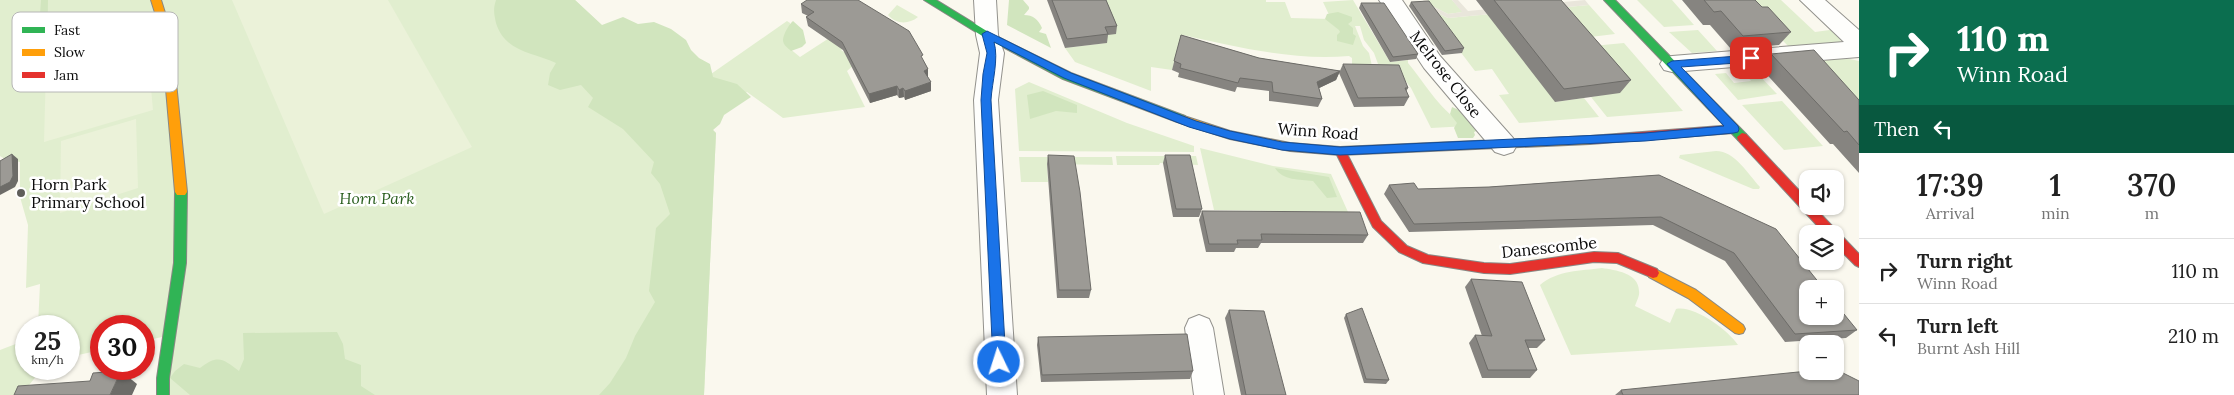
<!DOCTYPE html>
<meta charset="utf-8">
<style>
body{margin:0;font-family:Lora,serif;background:#f6f6f6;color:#222;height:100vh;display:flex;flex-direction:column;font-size:19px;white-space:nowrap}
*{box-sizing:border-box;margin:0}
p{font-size:16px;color:#767676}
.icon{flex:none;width:28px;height:28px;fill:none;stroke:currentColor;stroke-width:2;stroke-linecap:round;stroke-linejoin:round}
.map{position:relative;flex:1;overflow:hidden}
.details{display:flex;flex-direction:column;background:#fff;width:375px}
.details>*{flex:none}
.top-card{background:#0b6e4f;color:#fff;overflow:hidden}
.fabs{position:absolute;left:1799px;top:170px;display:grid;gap:10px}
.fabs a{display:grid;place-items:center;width:45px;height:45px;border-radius:10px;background:#fff;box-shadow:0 1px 4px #0004;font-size:25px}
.speed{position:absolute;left:15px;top:315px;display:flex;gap:10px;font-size:25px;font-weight:700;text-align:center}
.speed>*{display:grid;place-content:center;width:65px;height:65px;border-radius:50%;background:#fff;box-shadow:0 1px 4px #0004;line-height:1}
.speed small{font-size:12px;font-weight:400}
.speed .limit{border:8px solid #d22;background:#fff;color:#111}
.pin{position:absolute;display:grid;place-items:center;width:42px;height:42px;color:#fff;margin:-21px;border-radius:10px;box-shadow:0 2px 8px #0006}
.me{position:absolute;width:55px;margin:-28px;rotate:356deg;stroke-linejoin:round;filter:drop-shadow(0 0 4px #0008)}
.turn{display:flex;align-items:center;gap:18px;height:105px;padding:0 15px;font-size:22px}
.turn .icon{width:65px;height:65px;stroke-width:2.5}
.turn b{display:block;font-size:35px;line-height:42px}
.then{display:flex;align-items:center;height:48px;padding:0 15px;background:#0003;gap:10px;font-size:19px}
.eta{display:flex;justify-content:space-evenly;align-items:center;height:85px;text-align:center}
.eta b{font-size:30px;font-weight:600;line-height:35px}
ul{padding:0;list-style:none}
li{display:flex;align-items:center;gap:15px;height:65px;padding:0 15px;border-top:1px solid #e0e0e0}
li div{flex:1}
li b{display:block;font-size:19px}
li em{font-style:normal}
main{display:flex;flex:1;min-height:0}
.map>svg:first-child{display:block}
</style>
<main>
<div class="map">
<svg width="1859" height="395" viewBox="0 0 1859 395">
<rect width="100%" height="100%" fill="#faf8ee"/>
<path fill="#e1eecf" d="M0 0H575L678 97 787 21 790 23 789 48 800 57 840 31 853 40 841 50 854 59 862 58 847 71 865 107 783 118 747 92 706 123 716 133 704 395H169L162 337 144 341V326H101V350L69 357V326H38L40 284 26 288 28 225 20 197V162L3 158 0 156Z
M1090 0H1266V2H1285L1291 18 1331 19 1323 2 1353 0 1390 62 1408 60V63C1428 87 1440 112 1468 126L1431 128 1411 88 1394 66 1378 64 1374 53 1364 40 1360 26H1355L1363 46 1369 53 1372 66H1352V58L1349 56C1293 61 1238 47 1183 35L1172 70 1151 67V91L1075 62 1065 48 1106 43Z
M1428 0H1452L1463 12 1448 14 1430 5Z
M1637 0H1672L1694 25 1664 27Z
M1743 0H1781L1815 32 1837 29 1841 37 1840 44 1789 47Z
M897 5 918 17C908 25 896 24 888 15Z
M1589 5 1615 34 1574 39 1555 102 1584 98 1599 117 1519 123 1499 95 1509 94 1492 69 1475 71 1427 8 1448 18Z
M1698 30 1717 51 1692 53 1669 32Z
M1624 43 1683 111 1607 117 1591 97 1620 92 1582 47Z
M1845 58 1859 61V123L1804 63Z
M1756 72 1777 94 1738 100 1715 74 1726 73 1734 83 1751 81 1745 73Z
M1029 82 1127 123 1194 146V152L1019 151 1015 89Z
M1782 101 1823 146 1784 150 1742 105Z
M1200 148 1273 166 1331 174 1348 212 1214 210Z
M1716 151C1735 151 1748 174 1760 187L1759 189H1753L1679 158 1680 155Z
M1116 156H1196L1198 165 1160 163 1159 165H1117Z
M1019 157H1112L1113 165 1047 164 1048 182H1021Z
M1602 268C1615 270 1639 273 1639 291 1640 296 1636 302 1635 306L1670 323 1676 309C1694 305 1728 330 1738 345L1571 355 1540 285C1558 270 1580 271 1602 268Z
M26 340V369H42L21 395H0V350Z"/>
<path fill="#d1e5be" d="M41 0H48L47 57 37 59Z
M496 0H575L602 25 623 17 638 24 654 22 671 29 686 40 691 50 699 58 710 64 713 77 737 84 751 97 724 115 720 124 713 130 716 133 704 395H599L610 383 626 358 635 336 655 302 649 291 656 228 670 214 660 184 651 173 654 162 623 129 588 107 593 98 581 85 560 90 548 85 550 73 556 63C532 52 505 52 496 23 494 14 493 9 496 0Z
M1009 0H1023L1029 7V9L1024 15C1033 15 1038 19 1042 28L1039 32 1046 34 1051 48 1007 25Z
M1338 12 1352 17V21L1348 24 1353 28V34L1356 36 1353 45 1337 41V35L1340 32 1339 30 1325 19 1327 14Z
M793 21 803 30 806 43 802 47 791 51C788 48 783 45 783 40 783 35 789 24 793 21Z
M1043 91 1077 105V113L1056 111 1030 119 1027 95Z
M1452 107 1459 110 1462 108 1481 129 1474 132 1475 135 1473 138H1458L1454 128 1457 123 1450 114Z
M1275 168 1329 177 1337 197 1327 198 1313 181C1299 179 1283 181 1275 168Z
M337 332 343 344 345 359 361 365V386L375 395H190L170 378 175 371 184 364 200 368C218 354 223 359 239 371L244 359 243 333Z"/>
<path fill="#ebf2d9" d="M232 0H388L472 147 324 214Z
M149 39 148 56 153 110 44 142 46 68Z
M136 119 138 188 60 213 61 141Z"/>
<path fill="#e9e6db" d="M1423 0H1428L1430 5 1448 14 1462 12 1452 0H1458L1468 11 1585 0 1589 5 1448 18 1427 8Z"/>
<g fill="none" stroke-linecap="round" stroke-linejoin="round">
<g stroke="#93928d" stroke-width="2">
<path id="street" d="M974 0H996L998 35 1004 53 998 100 1017 395H987L974 100 980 53 976 35Z
M1379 0H1402L1440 56 1513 138 1517 145 1513 152 1504 155 1495 152 1424 68Z
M1800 0H1825L1859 30V57L1672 72 1664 70 1660 64 1664 58 1672 56 1844 42Z
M1199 315 1209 319 1213 328 1224 395H1194L1185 328 1189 319Z"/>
</g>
<g stroke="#898884" stroke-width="2">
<path id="fast" d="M924 0H936L990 33 1071 73 1185 116 1186 119 1185 122H1177L1063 79 984 37Z
M1604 0H1615L1746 134 1747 137 1746 140H1738Z
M181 188 185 189 187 192 186 263 169 378V395H157V378L174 263 175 192 177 189Z"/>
</g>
<g stroke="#898884" stroke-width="2">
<path id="slow" d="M151 0H161L171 32 187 192 185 195H177L175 192 161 32Z
M1181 115 1230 131 1290 143 1340 147 1590 136 1595 140 1590 144 1340 155 1290 151 1230 139 1177 122 1176 119 1177 116Z
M1653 268 1696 290 1743 325 1745 329 1743 333 1739 334 1735 333 1688 298 1649 277 1647 273 1649 269Z"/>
</g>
<g stroke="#898884" stroke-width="2">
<path id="jam" d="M1734 125 1739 129 1734 133 1590 144 1585 140 1590 136Z
M1742 133 1746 134 1808 200V206H1813L1859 254V267L1855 265 1835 245V234H1825L1738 140 1737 137Z
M1340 147 1344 148 1381 221 1407 246 1428 255 1484 263 1510 264 1594 252 1618 253 1657 269 1659 273 1657 277 1653 278 1617 263 1594 262 1510 274 1484 273 1423 263 1399 252 1373 227 1335 151Z"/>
</g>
<use href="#street" fill="#fefefc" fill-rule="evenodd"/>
<use href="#fast" fill="#30b455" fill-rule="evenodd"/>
<use href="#slow" fill="#ff9f0a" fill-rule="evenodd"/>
<use href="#jam" fill="#e5322d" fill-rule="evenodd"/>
</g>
<path fill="#868480" d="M1047 0H1106L1117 26 1116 34 1108 35 1107 43 1065 48Z
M1476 0H1561L1631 80 1620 93 1555 102Z
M1682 0H1755L1762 7 1791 32 1779 45 1731 49 1710 25H1703Z
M1411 2 1464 48 1462 53 1442 55 1409 6Z
M1361 3 1418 54 1416 59 1390 62 1359 8Z
M801 4 923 60 928 69V78L931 91 905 100 904 97 899 98 897 95 870 103 843 50 808 26 806 17 808 16 802 13Z
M1181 35 1259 58 1340 71 1336 80 1319 88 1322 99 1318 107 1269 101V91L1237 87 1235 92 1178 77 1179 73 1172 70Z
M1771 54 1859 100V173L1833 144H1830L1760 67Z
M1343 64 1408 88 1406 92 1409 97 1404 106 1354 107 1339 73Z
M1048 155 1091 290 1089 298H1057L1047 164Z
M1165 155 1202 209 1199 217H1173L1163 163Z
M1659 175 1857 330 1846 338 1785 342 1725 261 1653 225 1409 232 1384 194 1389 185 1418 189 1489 187Z
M1202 211 1368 235 1363 243H1261L1258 248H1236L1234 252H1206L1199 220Z
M1471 279 1545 340 1537 348H1528L1537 370 1530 378H1482L1469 343 1475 335 1482 336 1465 287Z
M1229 310 1286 395H1241L1225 318Z
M1346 314 1389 380 1386 384 1364 383 1344 318Z
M1038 337 1193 371 1190 379 1041 382 1037 345Z
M1621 390 1859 395H1615Z"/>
<path fill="#6d6c68" d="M928 69V78L924 71Z
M1340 71 1336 80 1313 91 1317 82Z
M931 82V91L905 100V91Z
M897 86V95L870 103 869 94Z
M903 88 904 97 899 98V90Z
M12 154 18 159V181L15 187 0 195V187Z
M121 371 137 384 132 395H110Z"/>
<path fill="#9c9a95" stroke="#6d6c68" d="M807 0H858L909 31 923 55 921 56 928 69 924 71 931 82 905 91 903 88 899 90 897 86 869 94 842 42 806 17 814 12 801 4Z
M1052 0H1106L1117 26 1105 27 1108 34 1067 39Z
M1494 0H1561L1631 80 1564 89Z
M1704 0H1755L1762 7H1768L1791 32 1743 36 1721 11 1714 12Z
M1429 1 1464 48 1445 51 1411 2Z
M1361 3H1384L1418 54 1393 57Z
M1181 35 1259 58 1340 71 1317 82 1322 99 1273 92 1272 82 1240 78 1238 83 1180 68 1181 64 1174 61Z
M1814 50 1859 100V145L1847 131 1844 132 1771 54Z
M1343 64 1399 65 1408 88H1405L1409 97 1358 98Z
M12 154 13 176 10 182 0 187V161Z
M1048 155 1074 156 1080 192 1091 290H1059Z
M1165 155H1190L1202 209H1176Z
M1659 175 1776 229 1824 289H1808V316H1835V303L1857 330 1795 334 1734 253 1661 217 1414 224 1389 185 1414 183 1418 189 1489 187Z
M1202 211 1360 212 1368 235 1261 234 1262 240H1237L1238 244H1209Z
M1471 279 1522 282 1545 340H1525L1537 370H1488L1475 335 1492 336Z
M1362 308 1389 380 1366 379 1346 314Z
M1229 310 1264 311 1286 395H1246Z
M1187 334 1193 371 1042 375 1038 337Z
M1835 369 1859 381V395H1623L1621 390 1808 371H1835Z
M121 371 110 395H14L18 386 90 381 93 373Z"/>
<path fill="#1a73e8" stroke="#114b97" d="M987 31 1071 73 1196 121 1230 131 1282 142 1340 147 1645 133 1724 126 1667 64 1672 61 1751 55 1756 58 1751 62 1681 67 1738 126 1739 129 1738 132 1734 133 1645 141 1340 155 1282 150 1230 139 1189 127 1064 78 994 42C999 59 992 82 991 100L1006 362 1004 366 999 367 995 366 993 362 981 100 983 74 987 53 982 34Z"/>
<circle fill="#5f5e5a" stroke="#fff" stroke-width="2" cx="21" cy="193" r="5"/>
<g text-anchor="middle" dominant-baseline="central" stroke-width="5" stroke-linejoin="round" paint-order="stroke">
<g font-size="16" fill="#0b0b0b" stroke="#fff">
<text transform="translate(1446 74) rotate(52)">Melrose Close</text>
<text transform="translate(1318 131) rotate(4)">Winn Road</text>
<text transform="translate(1549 247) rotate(-6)">Danescombe</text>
</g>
<g font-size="16" fill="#0b0b0b" stroke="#fff" text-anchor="start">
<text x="31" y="184">Horn Park<tspan x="31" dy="18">Primary School</tspan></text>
</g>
<g font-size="16" font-style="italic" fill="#2a5f1f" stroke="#fff">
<text x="377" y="198">Horn Park</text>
</g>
</g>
<rect x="12" y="12" width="166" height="80" rx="8" fill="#fff" stroke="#b6b6b6" stroke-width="1"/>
<rect x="22" y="27" width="23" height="6" fill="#30b455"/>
<rect x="22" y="49" width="23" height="7" fill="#ff9f0a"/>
<rect x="22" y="72" width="23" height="6" fill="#e5322d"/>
<g font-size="14" fill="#0b0b0b">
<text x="54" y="35">Fast</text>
<text x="54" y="57">Slow</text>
<text x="54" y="80">Jam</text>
</g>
</svg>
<div class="fabs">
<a><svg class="icon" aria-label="sound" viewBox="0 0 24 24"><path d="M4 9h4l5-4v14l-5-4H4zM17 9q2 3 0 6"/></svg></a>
<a><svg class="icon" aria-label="layers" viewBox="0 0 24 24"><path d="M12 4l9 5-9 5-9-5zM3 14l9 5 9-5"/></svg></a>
<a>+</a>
<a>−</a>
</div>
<div class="speed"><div>25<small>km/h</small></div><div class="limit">30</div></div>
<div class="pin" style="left:1751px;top:58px;background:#d93025"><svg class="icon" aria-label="arrive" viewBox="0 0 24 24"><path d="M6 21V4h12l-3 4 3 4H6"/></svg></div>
<svg class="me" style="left:999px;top:362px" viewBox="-20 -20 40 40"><circle r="17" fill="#1a73e8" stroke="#fff" stroke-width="3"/><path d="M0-11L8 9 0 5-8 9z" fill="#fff"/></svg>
</div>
<section class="details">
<div class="top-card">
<div class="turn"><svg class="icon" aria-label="right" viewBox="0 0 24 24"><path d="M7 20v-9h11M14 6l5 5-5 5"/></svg><div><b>110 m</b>Winn Road</div></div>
<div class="then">Then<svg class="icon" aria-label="left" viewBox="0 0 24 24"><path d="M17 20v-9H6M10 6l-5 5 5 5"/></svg></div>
</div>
<div class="eta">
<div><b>17:39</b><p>Arrival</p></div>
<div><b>1</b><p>min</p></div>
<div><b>370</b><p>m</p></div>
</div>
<ul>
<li><svg class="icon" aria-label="right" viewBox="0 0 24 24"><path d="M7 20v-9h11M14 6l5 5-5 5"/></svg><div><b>Turn right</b><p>Winn Road</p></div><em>110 m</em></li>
<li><svg class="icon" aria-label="left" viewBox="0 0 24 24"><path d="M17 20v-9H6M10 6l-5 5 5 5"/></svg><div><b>Turn left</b><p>Burnt Ash Hill</p></div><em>210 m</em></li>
</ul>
</section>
</main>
